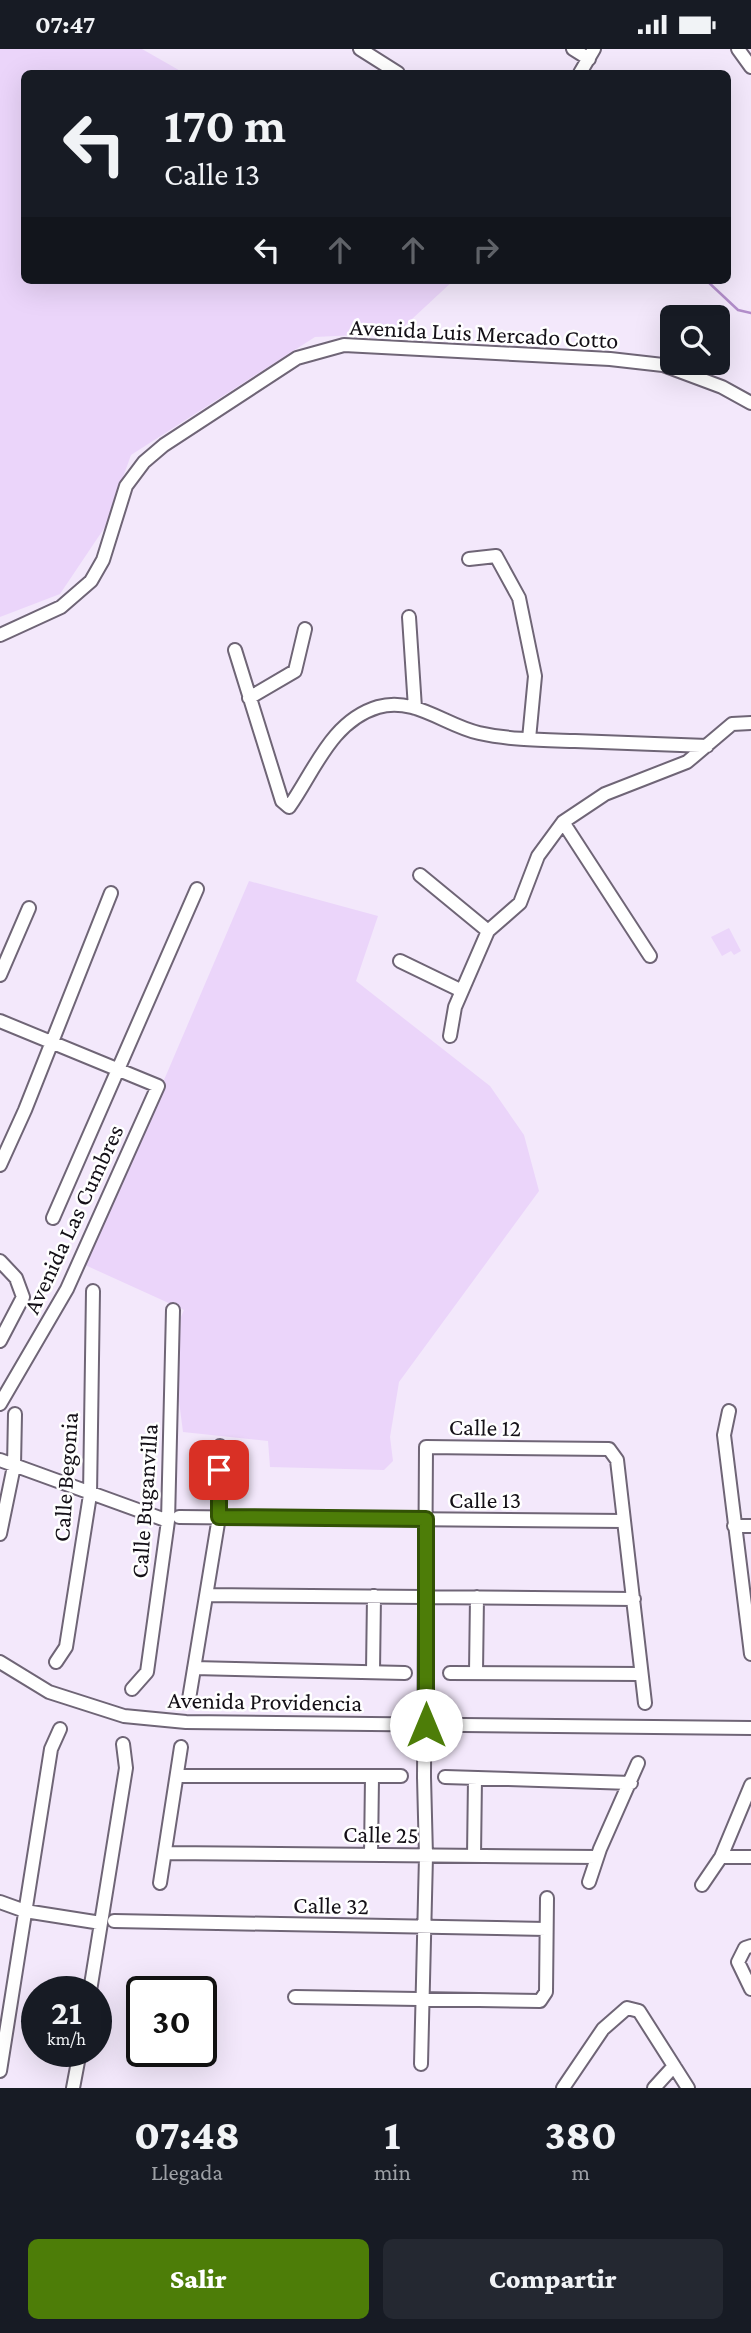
<!DOCTYPE html>
<html lang="es">
<style>
body{margin:0;font-family:"Crimson Pro",serif;background:#242831;color:#f1f3f6;height:100vh;display:flex;flex-direction:column;font-size:26px;white-space:nowrap}
*{box-sizing:border-box;margin:0}
p{font-size:23px;color:#9ea1a6}
.icon{flex:none;width:38px;height:38px;fill:none;stroke:currentColor;stroke-width:2;stroke-linecap:round;stroke-linejoin:round}
.map{position:relative;height:2039px;overflow:hidden}
.details{display:flex;flex-direction:column;background:#171b24;flex:1}
.details>*{flex:none}
.hud{position:absolute;left:21px;top:21px;width:710px;height:214px;border-radius:10px;box-shadow:0 7px 28px #0002;background:#171b24;color:#f1f3f6;overflow:hidden}
.controls{position:absolute;left:660px;top:256px;display:grid;gap:14px}
.controls a{display:grid;place-items:center;width:70px;height:70px;border-radius:10px;background:#171b24;box-shadow:0 7px 28px #0002;font-size:35px}
.speed{position:absolute;left:21px;top:1927px;display:flex;gap:14px;font-size:35px;font-weight:700;text-align:center}
.speed>*{display:grid;place-content:center;width:91px;height:91px;border-radius:50%;background:#171b24;box-shadow:0 7px 28px #0002;line-height:1}
.speed small{font-size:18px;font-weight:400}
.speed .limit{border:4px solid #111;border-radius:10px;background:#fff;color:#111}
.pin{position:absolute;display:grid;place-items:center;width:60px;height:60px;color:#fff;margin:-30px;border-radius:14px;box-shadow:0 4px 10px #0006}
.me{position:absolute;width:77px;margin:-38px;rotate:0deg;stroke-linejoin:round;filter:drop-shadow(0 0 5px #0008)}
.turn{display:flex;align-items:center;gap:24px;height:147px;padding:0 28px;font-size:32px}
.turn .icon{width:91px;height:91px;stroke-width:2.5}
.turn b{display:block;font-size:49px;line-height:60px}
.lanes{display:flex;align-items:center;height:66px;padding:0 28px;background:#0003;justify-content:center;gap:35px;direction:ltr}
.lanes .off{opacity:.35}
.eta{display:flex;justify-content:space-evenly;align-items:center;height:119px;text-align:center}
.eta b{font-size:42px;font-weight:800;line-height:49px}
.action{display:flex;gap:14px;margin-top:auto;padding:14px 28px}
.action a{flex:1;height:80px;border-radius:10px;background:#4d7d08;color:#fff;font-size:28px;font-weight:800;line-height:80px;text-align:center}
.action a+a{background:#242831;color:#f1f3f6}
.status{display:flex;justify-content:space-between;align-items:center;height:49px;padding:0 35px;background:#171b24;direction:ltr}
.status svg{height:19px;fill:currentColor}
.map>svg:first-child{display:block}
</style>
<div class="status"><b>07:47</b><svg viewBox="0 0 49 12"><path d="M0 12V9h3v3zM5 12V6h3v6zM10 12V3h3v9zM15 12V0h3v12zM26 1h20v11H26zM47 4h2v5h-2z"/></svg></div>
<div class="map">
<svg width="751" height="2039" viewBox="0 0 751 2039">
<rect width="100%" height="100%" fill="#f3e8fb"/>
<path fill="#ebd5fa" d="M0 0H142L184 24H24V231H454L397 284 315 288 131 406 105 478 60 545 0 568Z
M249 832 378 867 356 932 490 1037 524 1086 539 1142 399 1333 390 1388 393 1412 384 1421 270 1418 268 1392 183 1383 171 1291 184 1261 85 1216Z
M729 879 741 902 734 906 731 902 722 907 711 888Z"/>
<g fill="none" stroke-linecap="round" stroke-linejoin="round">
<path stroke="#b38ecb" stroke-width="2.5" d="M706 231 738 261 751 264"/>
<g stroke="#6f6576" stroke-width="16">
<path id="minor" d="M360 0 398 24
M573 0 589 10
M738 0 751 18
M580 24 594 0
M469 510 496 507 519 549 535 627 529 690
M409 568 415 659
M0 586 61 558 91 532 103 511 126 437 144 413 164 396 297 309 344 296 610 310 663 316 722 338 751 354
M235 601 282 752 289 758C314 723 331 672 378 658 414 647 446 677 479 684 510 691 543 691 575 692 619 694 663 695 707 697
M249 649 295 622 305 580
M563 773 650 907
M420 826 488 882
M400 912 462 942
M0 926 29 859
M0 972 158 1037 67 1240 0 1355
M450 987 455 958 488 882 520 854 538 807 563 773 605 745 687 713 732 675 751 674
M0 1116 25 1061 111 844
M53 1169 197 840
M0 1212 16 1229 23 1248 0 1292
M729 1362 724 1386 751 1605
M0 1411 168 1472
M179 1468 624 1472
M734 1477H751
M0 1485 14 1417 15 1365
M207 1546 634 1550
M0 1613 49 1643 124 1667 186 1673 751 1679
M56 1613 66 1598 90 1446 93 1242
M194 1619 405 1624
M373 1622 374 1547
M476 1623 477 1548
M450 1624 640 1625
M132 1640 147 1623 168 1472 173 1261
M189 1650 219 1468 220 1397
M178 1727H401
M445 1728 631 1734
M165 1804 597 1808
M371 1806 372 1728
M474 1807 475 1729
M721 1808H751
M589 1833 600 1800 638 1714
M160 1834 181 1698
M702 1836 721 1808 751 1736
M0 1853 25 1862 101 1874
M114 1872 546 1880
M751 1897 745 1899 738 1913 751 1940
M90 1942 126 1719 123 1695
M295 1948 540 1952 546 1943 547 1849
M421 2015 426 1807 424 1728 426 1398 609 1400 617 1411 645 1654
M0 2022 51 1700 60 1680
M73 2039 80 2002
M563 2039 603 1980 627 1959 639 1962 688 2039
M654 2039 674 2017"/>
</g>
<use href="#minor" stroke="#fff" stroke-width="12"/>
</g>
<g fill="none" stroke-linecap="round" stroke-linejoin="round">
<g stroke="#325105" stroke-width="18">
<path id="route" d="M219 1421V1468L426 1470V1676"/>
</g>
<use href="#route" stroke="#4d7d08" stroke-width="12"/>
</g>
<g text-anchor="middle" dominant-baseline="central" stroke-width="5" stroke-linejoin="round" paint-order="stroke">
<g font-size="24" fill="#141017" stroke="#fff">
<text transform="translate(484 284) rotate(3)">Avenida Luis Mercado Cotto</text>
<text transform="translate(73 1170) rotate(-65)">Avenida Las Cumbres</text>
<text transform="translate(485 1378) rotate(1)">Calle 12</text>
<text transform="translate(65 1428) rotate(-86)">Calle Begonia</text>
<text x="485" y="1450">Calle 13</text>
<text transform="translate(144 1452) rotate(-86)">Calle Buganvilla</text>
<text transform="translate(265 1652) rotate(1)">Avenida Providencia</text>
<text transform="translate(381 1785) rotate(1)">Calle 25</text>
<text transform="translate(331 1856) rotate(1)">Calle 32</text>
</g>
</g>
</svg>
<div class="controls">
<a><svg class="icon" aria-label="search" viewBox="0 0 24 24"><circle cx="10" cy="10" r="6"/><path d="M15 15l6 6"/></svg></a>
</div>
<div class="speed"><div>21<small>km/h</small></div><div class="limit">30</div></div>
<div class="pin" style="left:219px;top:1421px;background:#d93025"><svg class="icon" aria-label="arrive" viewBox="0 0 24 24"><path d="M6 21V4h12l-3 4 3 4H6"/></svg></div>
<svg class="me" style="left:426px;top:1676px" viewBox="-20 -20 40 40"><circle r="19" fill="#fff"/><path d="M0-13L10 11 0 6-10 11z" fill="#4d7d08"/></svg>
<div class="hud">
<div class="turn"><svg class="icon" aria-label="left" viewBox="0 0 24 24"><path d="M17 20v-9H6M10 6l-5 5 5 5"/></svg><div><b>170 m</b>Calle 13</div></div>
<div class="lanes"><svg class="icon" aria-label="left" viewBox="0 0 24 24"><path d="M17 20v-9H6M10 6l-5 5 5 5"/></svg><svg class="icon off" aria-label="ahead" viewBox="0 0 24 24"><path d="M12 20V5M6 11l6-6 6 6"/></svg><svg class="icon off" aria-label="ahead" viewBox="0 0 24 24"><path d="M12 20V5M6 11l6-6 6 6"/></svg><svg class="icon off" aria-label="right" viewBox="0 0 24 24"><path d="M7 20v-9h11M14 6l5 5-5 5"/></svg></div>
</div>
</div>
<section class="details">
<div class="eta">
<div><b>07:48</b><p>Llegada</p></div>
<div><b>1</b><p>min</p></div>
<div><b>380</b><p>m</p></div>
</div>
<div class="action"><a>Salir</a><a>Compartir</a></div>
</section>
